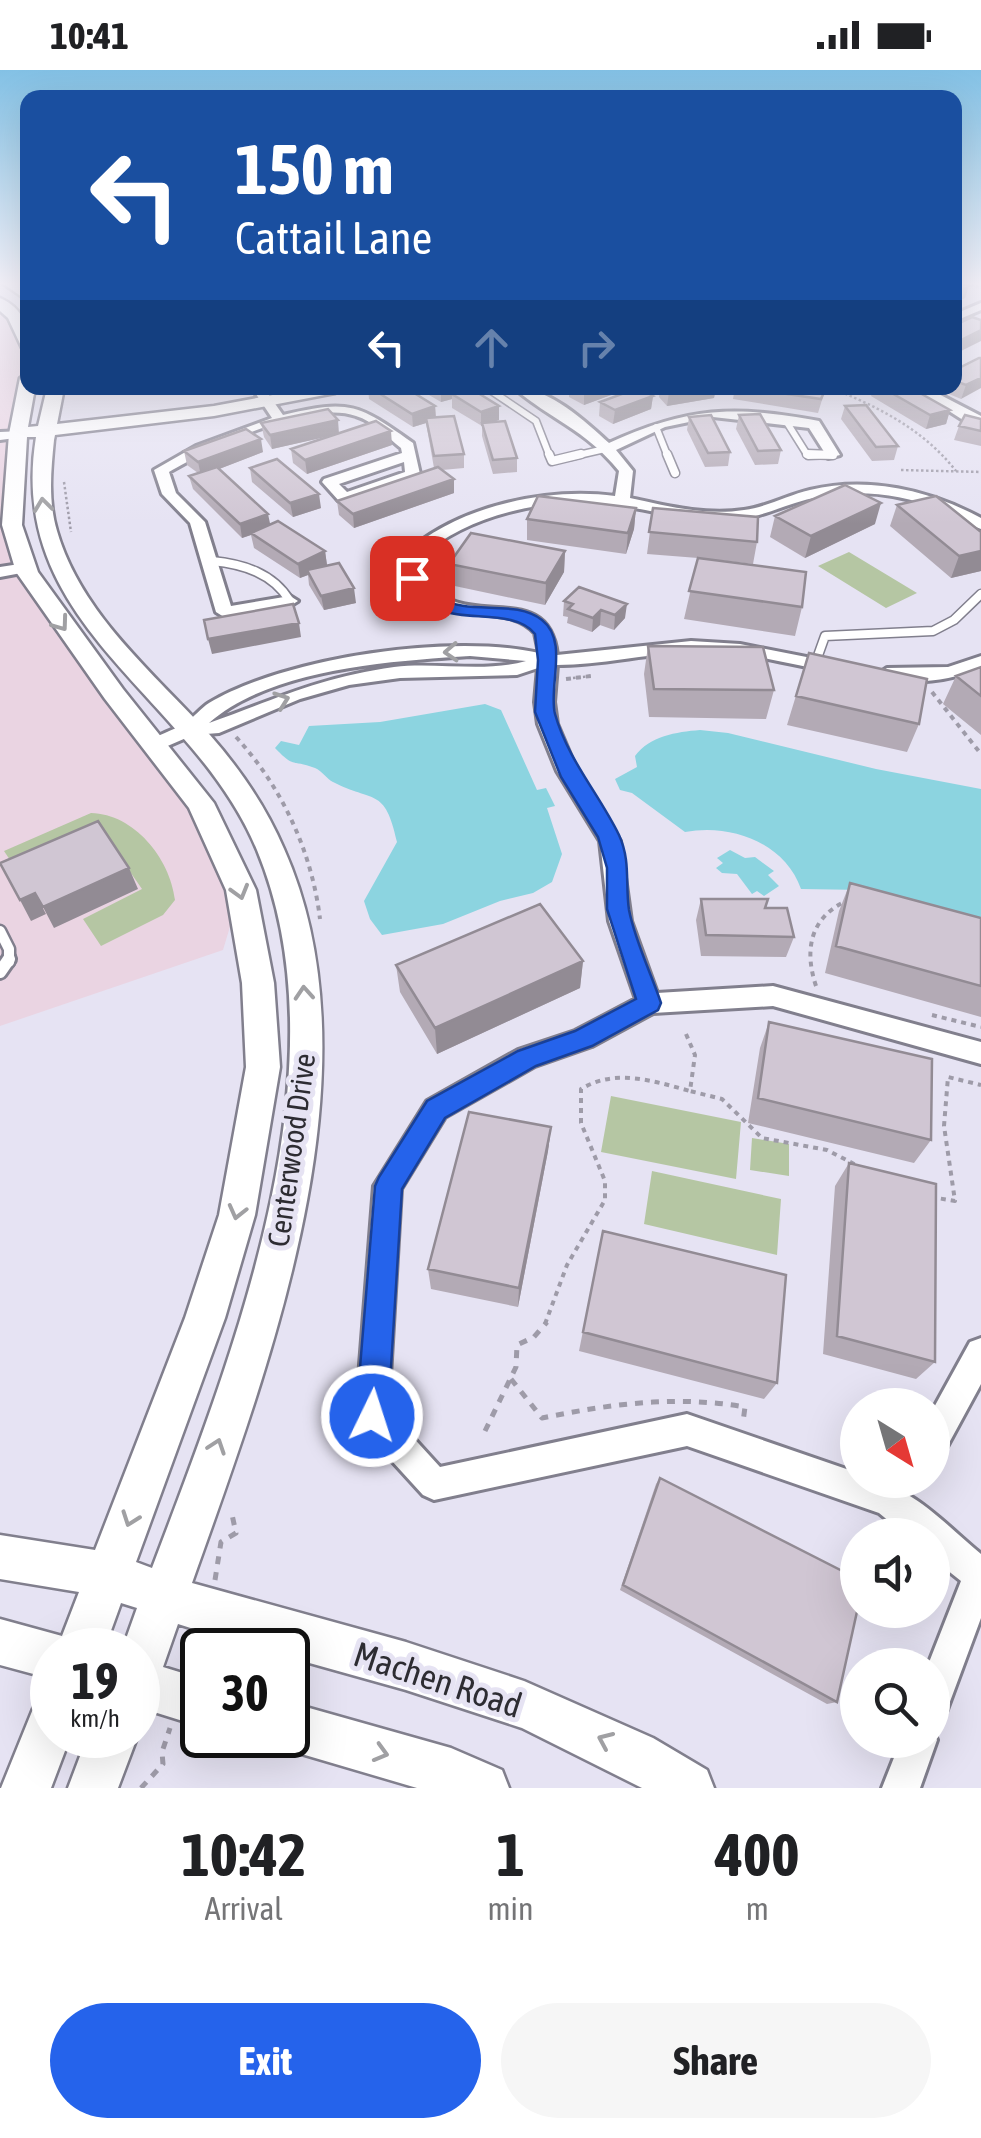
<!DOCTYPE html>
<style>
body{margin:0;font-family:"Asap Condensed",sans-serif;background:#f6f6f6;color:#202124;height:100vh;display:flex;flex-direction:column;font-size:38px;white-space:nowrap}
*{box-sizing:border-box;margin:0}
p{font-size:32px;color:#757577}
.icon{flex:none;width:55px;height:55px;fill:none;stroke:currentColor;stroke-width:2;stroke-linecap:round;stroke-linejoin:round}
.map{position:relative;height:1718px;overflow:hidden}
.side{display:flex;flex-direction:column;background:#fff;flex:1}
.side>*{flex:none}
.hud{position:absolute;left:20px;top:20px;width:942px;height:305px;border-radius:20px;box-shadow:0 10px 40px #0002;background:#1a4fa0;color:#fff;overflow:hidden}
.needle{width:65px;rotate:143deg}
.tools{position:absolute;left:840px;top:1318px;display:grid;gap:20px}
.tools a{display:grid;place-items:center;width:110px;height:110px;border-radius:50%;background:#fff;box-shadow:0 10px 40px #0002;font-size:50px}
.speed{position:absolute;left:30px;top:1558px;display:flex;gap:20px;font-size:50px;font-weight:700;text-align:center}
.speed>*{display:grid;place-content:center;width:130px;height:130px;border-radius:50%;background:#fff;box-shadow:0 10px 40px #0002;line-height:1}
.speed small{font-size:25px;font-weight:400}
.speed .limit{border:5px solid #111;border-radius:15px;background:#fff;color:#111}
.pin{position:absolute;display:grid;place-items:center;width:85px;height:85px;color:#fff;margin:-42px;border-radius:20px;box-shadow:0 5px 15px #0006}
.me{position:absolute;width:110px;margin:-55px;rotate:4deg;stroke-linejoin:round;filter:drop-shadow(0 0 8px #0008)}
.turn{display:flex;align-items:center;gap:35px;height:210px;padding:0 50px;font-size:45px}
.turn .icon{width:130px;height:130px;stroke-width:2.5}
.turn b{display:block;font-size:70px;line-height:85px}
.lanes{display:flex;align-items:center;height:95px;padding:0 50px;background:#0003;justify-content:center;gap:50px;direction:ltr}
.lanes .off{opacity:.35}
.eta{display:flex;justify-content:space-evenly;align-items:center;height:170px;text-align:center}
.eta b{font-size:60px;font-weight:700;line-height:70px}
.button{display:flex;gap:20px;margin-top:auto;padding:20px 50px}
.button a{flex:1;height:115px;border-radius:60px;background:#2563eb;color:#fff;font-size:40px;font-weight:700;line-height:115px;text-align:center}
.button a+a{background:#f6f6f6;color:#202124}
.status{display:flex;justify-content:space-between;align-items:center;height:70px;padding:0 50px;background:#fff;direction:ltr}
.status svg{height:28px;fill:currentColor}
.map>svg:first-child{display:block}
</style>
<div class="status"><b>10:41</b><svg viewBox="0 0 49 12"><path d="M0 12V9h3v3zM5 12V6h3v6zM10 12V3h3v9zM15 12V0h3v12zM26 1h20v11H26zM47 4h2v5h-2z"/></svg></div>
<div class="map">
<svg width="981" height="1718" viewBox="0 0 981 1718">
<rect width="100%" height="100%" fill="#e6e3f3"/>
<path fill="#ead4e2" d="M0 234 27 275 12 454 26 498 156 675 241 820 223 880 0 956Z"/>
<path fill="#b5c6a3" d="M849 482 917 523 886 538 818 496Z
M91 743C134 744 170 788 175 830L163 845 101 876 83 849 142 819 108 770 22 808 4 781Z
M611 1026 741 1052 736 1109 601 1082Z
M752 1068 789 1074V1106L750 1100Z
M652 1101 781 1129 777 1185 644 1154Z"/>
<path fill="#8cd4e0" d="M485 634 501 640 537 720 546 718 555 736 547 738 562 784 552 812 533 823 500 831 443 854 382 865 370 849 364 831 397 772C385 716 373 733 333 712 327 709 322 701 315 698 292 689 295 699 275 678L281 671 299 675 309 656 380 652Z
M700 660 728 663 876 699 981 719V851L864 820 801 819C785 773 731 753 685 762L632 723 620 720 615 709 637 697 635 686C650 666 676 662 700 660Z
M730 780 745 788 755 787 774 801 768 805 779 816 764 826 757 821 752 824 737 804 722 803 716 798 723 793 717 788Z"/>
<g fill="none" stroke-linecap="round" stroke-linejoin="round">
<g stroke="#817f8d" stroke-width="9">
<path id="service-far3" d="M487 318 536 351 550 387
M786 351 808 386 833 385
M656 357 668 387
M570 387 609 378"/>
</g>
<g stroke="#817f8d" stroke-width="11">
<path id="service-far2" d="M549 384 552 391 581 384
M667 384 675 403
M807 384 833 385
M212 491C243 494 273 503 290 531
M815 594 825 566 933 561 954 550 981 524"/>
</g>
<g stroke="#817f8d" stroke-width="15">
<path id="service-far1" d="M0 861 9 879V892"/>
</g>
<g stroke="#817f8d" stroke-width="18">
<path id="service" d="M0 902 9 889"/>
</g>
<g stroke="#817f8d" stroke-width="6">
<path id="minor" d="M981 233V240L955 251V244Z
M252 318H264L283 345C350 329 358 334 413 373L420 404 349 431H339L322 412 324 409 402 383 401 378C387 367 373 351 356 346 309 329 210 378 169 402L176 423 205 452 231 536 290 526 298 531 290 536 224 547 216 542 190 453 162 424 154 400 196 376 272 348ZM404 392 405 402 347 422 339 414Z
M514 318C547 316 585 351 609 373 688 337 733 335 819 351L840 385 828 388 809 358 713 347 665 357 616 380 633 401 630 428C667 436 706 446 744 440 767 437 788 425 810 420 868 406 929 420 981 448V459C967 454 953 445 939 439 901 424 859 419 818 427 785 433 757 451 722 451 683 451 646 438 608 434 546 427 467 445 420 487V507C430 517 439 526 453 531 493 547 550 521 557 585L691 571 740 574 842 594V602L836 603C788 594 738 579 689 582 644 584 601 595 557 595L554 632 557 654 577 701 620 771 631 851 657 923 773 916 981 972V994L773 936 653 943 592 976 535 996 445 1047 401 1119 388 1340 440 1397 687 1344 858 1403V1410C908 1410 944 1454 981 1484V1548L945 1645 932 1650V1595H928L961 1511 932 1488V1465H906L879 1443 687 1376 434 1430 423 1425 361 1357 356 1346 374 1116 427 1031 518 980 575 961 636 929 609 851 600 771 557 701 538 654 535 632 538 598 517 605 400 608 349 615 300 629 219 663 193 665 156 681 146 675C156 664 173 661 186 653 194 647 201 638 209 633 286 587 453 563 539 583L535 563C503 528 451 565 404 508L406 483C458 436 547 417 615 426L619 401C584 358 551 350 514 318ZM470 586 526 591C485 603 437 592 394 597 322 607 275 629 209 653 270 599 391 591 470 586Z
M913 318H927L981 346V354L963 350Z
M23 361V367L0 370V362Z
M26 493 34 498 32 501 0 507V497Z
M981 586V598C950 611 914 615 881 608L878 604 887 598 948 597Z
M981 1268V1314L943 1384 932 1389V1341L970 1272Z
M932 1658 937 1670 920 1718H882L901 1670H932Z"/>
</g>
<g stroke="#817f8d" stroke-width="5">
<path id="tertiary" d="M2 213H18L28 220V231Z
M0 228C24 239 28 255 28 280L22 278 8 248 0 241Z
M28 303V318H35L28 357 38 356 47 318H64L57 354 214 336 310 318H344L335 323 214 346 55 365 54 370C51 400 48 431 57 461 81 544 154 603 210 665 240 699 266 737 284 779 383 1001 268 1298 192 1513L406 1572 524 1611 653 1668 707 1700 714 1718H642L522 1658 406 1620 288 1587V1580H260L178 1554 163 1597 202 1609V1657L138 1637V1580H122L137 1538 121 1533 104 1580H52V1609L0 1595V1549L62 1566 79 1522 0 1509V1465L95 1480 185 1248 219 1145 246 997 242 913 226 820 189 738 105 629 16 502 2 455 9 364 20 308ZM27 367H36C5 558 192 624 257 780 348 999 231 1289 152 1498L136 1492 225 1248 255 1145 280 997 274 913 256 820 214 733 123 619 38 502 22 455Z
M52 1627V1665H71L51 1718H1L35 1634Z
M288 1632 451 1678 502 1700 509 1718H417L288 1680 271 1673 267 1665H288Z
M88 1665H138L118 1718H68Z"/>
</g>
<path stroke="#9e9ba8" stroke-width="2.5" stroke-dasharray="2.5 2.5" stroke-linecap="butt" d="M966 215 981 217
M831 318C879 337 924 360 956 401
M357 321 368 318
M901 400 981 402
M64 412 71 462
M573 608 591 606"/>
<path stroke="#9e9ba8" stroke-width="4" stroke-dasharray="5 5" stroke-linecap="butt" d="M566 609 591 606
M932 622 981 684
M236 667C282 717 312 782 320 849
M816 916C804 880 810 848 846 831
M932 945 981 957
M686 964 695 985 690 1021 722 1029 762 1068 827 1080 858 1096
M931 1127 955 1131 944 1056 948 1007 981 1015
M545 1254 567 1195 605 1130V1111L581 1053V1019C616 998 653 1011 690 1021"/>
<path stroke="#9e9ba8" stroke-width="5" stroke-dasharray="8 8" stroke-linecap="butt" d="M511 1309 542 1348C610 1334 676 1325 745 1337L743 1352
M485 1361 516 1297 517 1275 534 1267 547 1252
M215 1510 221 1472 236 1463 231 1440
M191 1597 199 1573
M141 1718 163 1694 162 1682 170 1658"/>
<use href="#service-far3" stroke="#fff" stroke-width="6"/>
<use href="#service-far2" stroke="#fff" stroke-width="8"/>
<use href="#service-far1" stroke="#fff" stroke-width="10"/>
<use href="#service" stroke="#fff" stroke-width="12"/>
<use href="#minor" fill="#fff" fill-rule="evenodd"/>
<use href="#tertiary" fill="#fff" fill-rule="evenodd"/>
</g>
<path fill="#b3aab5" d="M979 288 961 329 937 319 938 318H955V300Z
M368 318H406L435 336 436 348 464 384V398L442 400 454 409V423L354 458 339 445 337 431 434 398 426 353 413 357 369 329Z
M417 318H459V322L499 350 492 352 517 388V402L493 404 482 366V356L452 338V329L441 332Z
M569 318H630L584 335 569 327Z
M660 318H716L714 328 667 336 659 327Z
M735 318H808L825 320 818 343 733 329Z
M874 318H911L950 340 946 354 926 359 871 326Z
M653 326 651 339 613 354 599 346 600 332Z
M845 336 898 376 894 390 872 391 841 349Z
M739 345 781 380 778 394 755 395 736 359Z
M689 347 730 382 728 396 705 397 687 360Z
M981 349V376L954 370 959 356Z
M261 353 339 363 392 375 307 404 293 393 291 379 333 365 272 379 264 367Z
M184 381 263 382 219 399 270 455 325 481 327 495 356 533 324 540 309 515 308 505 300 508 254 478 251 465 242 468 193 419 189 406 198 403 187 395Z
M250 398 321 438 293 447 252 412Z
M897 435 981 462V501L951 508 890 456Z
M636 438 634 459 626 484 527 470V449Z
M653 438 757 472 753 494 718 490 802 537 795 566 684 549 698 488 647 484Z
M775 446 875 454 805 488 770 467Z
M565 481 564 502 545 535 450 515 449 494Z
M579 517 625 548 614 560 600 555 592 562 567 553 568 547 563 546 564 531Z
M648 576 774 620 766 649 649 647 644 604Z
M809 583 919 654 907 682 787 655Z
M981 597V665L943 634 956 606Z
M850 813 981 848V947L825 903 839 841Z
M701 829 765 838 794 867 786 887 701 886 696 850Z
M583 891 580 918 437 984 400 922 396 895Z
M769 952 931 1070 914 1093 748 1053 760 978Z
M551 1057 548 1081 518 1237 431 1219 428 1199Z
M849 1093 935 1292 916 1309 823 1284 835 1116Z
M603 1161 777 1313 764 1329 579 1281Z
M660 1408 837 1632 827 1634 620 1520 656 1414Z"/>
<path fill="#928b94" d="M969 216 965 228 955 233V222Z
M981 260V271L955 284 959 271Z
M981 308V318L961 329 966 315Z
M445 318H459V326L452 324V329L441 332V319Z
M596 318H630L584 335V322Z
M700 318H716L714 328 667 336 669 322Z
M653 326 651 339 613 354 615 340Z
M435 336 436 350 413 357 412 344Z
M499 336V350L481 356V342Z
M950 340 946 354 926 359 930 345Z
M338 350 339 364 272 379 270 365Z
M391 361 392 375 307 404 305 390Z
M261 369 263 382 201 406 198 392Z
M454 409V423L354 458 353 444Z
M319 424 321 438 293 447 290 433Z
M881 433 875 454 805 488 811 466Z
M636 438 634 459 626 484 628 463Z
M268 444 271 458 242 468 240 454Z
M325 481 327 495 307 500 308 505 300 508 298 494Z
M565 481 564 502 545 535 546 513Z
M981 481V501L951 508 959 486Z
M354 518 356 533 324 540 321 526Z
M627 534 625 548 614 560 615 545Z
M601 540 600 555 592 562 593 548Z
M299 553 301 567 212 584 208 569Z
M129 798 138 819 54 858 43 837Z
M35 823 46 844 31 851 20 830Z
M583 891 580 918 437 984 435 958Z
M551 1057 548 1081 518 1237 519 1218Z"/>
<path fill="#d0c6d3" stroke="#928b94" stroke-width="2.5" d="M955 213H960L969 216 955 222Z
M972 247 981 250V260L959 271 955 270V255Z
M979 288H981V308L966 315 955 311V300Z
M371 318H406L435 336 412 344Z
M470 318 499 336 481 342 452 324Z
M576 318H596L584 322Z
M638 318 653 326 615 340 600 332Z
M664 318H700L669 322Z
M747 318H808L825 320 821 329Z
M883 318H911L950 340 930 345Z
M866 335 898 376 876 377 845 336Z
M328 339 338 350 270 365 261 353Z
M760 344 781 380 758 381 739 345Z
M711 345 730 382 708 383 689 347Z
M965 345 981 349V361L959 356Z
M454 346 464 384 434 386 426 348Z
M376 351 391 361 305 390 291 379Z
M505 351 517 388 493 390 482 353Z
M246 359 261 369 198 392 184 381Z
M277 389 319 424 290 433 250 398Z
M217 397 268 444 240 454 189 406Z
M438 397 454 409 353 444 337 431Z
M845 415 881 433 811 466 775 446Z
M538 426 636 438 628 463 527 449Z
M936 426 981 462V481L959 486 897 435Z
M653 438 758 447 757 472 649 462Z
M278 451 325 481 298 494 251 463Z
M471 463 565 481 546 513 449 494Z
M698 488 806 502 802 537 689 521Z
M339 493 354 518 321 526 307 500Z
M579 517 627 534 615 545 601 540 593 548 568 539 573 534 564 531Z
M293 534 299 553 208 569 204 550Z
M648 576 763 577 774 620 654 619Z
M809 583 927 609 919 654 796 626Z
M981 597V626L956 606Z
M98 751 129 798 43 837 35 823 20 830 0 793Z
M850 813 981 848V916L836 876Z
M701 829H768L765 838H787L794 867 706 865Z
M540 834 583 891 435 958 396 895Z
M769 952 932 989 931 1070 758 1028Z
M469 1042 551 1057 519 1218 428 1199Z
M849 1093 936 1114 935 1292 837 1266Z
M603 1161 786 1205 777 1313 583 1262Z
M660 1408 858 1509V1537L837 1632 623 1515Z"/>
<defs><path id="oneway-chevron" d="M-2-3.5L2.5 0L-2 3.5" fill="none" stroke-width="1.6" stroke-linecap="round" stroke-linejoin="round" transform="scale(2.5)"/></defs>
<g stroke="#a0a0a3">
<use href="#oneway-chevron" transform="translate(43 435) rotate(-97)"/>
<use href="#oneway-chevron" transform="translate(61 554) rotate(54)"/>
<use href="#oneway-chevron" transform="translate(451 582) rotate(177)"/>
<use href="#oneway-chevron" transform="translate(282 630) rotate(-20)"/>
<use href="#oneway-chevron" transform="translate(240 822) rotate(74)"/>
<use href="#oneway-chevron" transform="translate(304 923) rotate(-94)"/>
<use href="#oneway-chevron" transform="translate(237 1142) rotate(104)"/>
<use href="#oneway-chevron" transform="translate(217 1376) rotate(-71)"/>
<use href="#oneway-chevron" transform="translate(130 1449) rotate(110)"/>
<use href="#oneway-chevron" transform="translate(605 1670) rotate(-156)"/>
<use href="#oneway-chevron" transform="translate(381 1683) rotate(16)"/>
</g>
<linearGradient id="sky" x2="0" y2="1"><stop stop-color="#83c1e5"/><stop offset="0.47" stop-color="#f4f2fa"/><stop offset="1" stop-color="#f4f2fa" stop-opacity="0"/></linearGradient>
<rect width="981" height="454" fill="url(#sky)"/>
<path fill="#2563eb" stroke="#184099" stroke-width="2.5" d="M406 505H418C424 512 431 521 439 527 468 547 514 528 542 550 569 571 548 617 555 644 568 690 599 724 619 765 631 791 625 814 629 840 635 871 651 903 661 933L658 940 592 976 536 996 445 1048 402 1119 388 1346 383 1358 372 1362 361 1358 356 1346 375 1116 379 1107 427 1031 518 981 575 961 636 929 607 839V798L598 767 561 707 535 642 538 590 535 564C516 540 470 551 443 541 427 536 418 524 406 512Z"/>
<g text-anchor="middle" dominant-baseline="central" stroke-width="10" stroke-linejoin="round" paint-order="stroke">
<g font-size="30" fill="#2d2c32" stroke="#e6e3f3">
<text transform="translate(291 1080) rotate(-82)">Centerwood Drive</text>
</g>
<g font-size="35" fill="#2d2c32" stroke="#e6e3f3">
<text transform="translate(438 1609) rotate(18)">Machen Road</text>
</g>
</g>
</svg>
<div class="tools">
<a><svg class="needle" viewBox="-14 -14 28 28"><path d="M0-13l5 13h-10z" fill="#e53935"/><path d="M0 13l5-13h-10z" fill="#757577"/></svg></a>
<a><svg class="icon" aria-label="sound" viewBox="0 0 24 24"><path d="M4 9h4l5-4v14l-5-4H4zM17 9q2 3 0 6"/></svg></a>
<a><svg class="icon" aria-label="search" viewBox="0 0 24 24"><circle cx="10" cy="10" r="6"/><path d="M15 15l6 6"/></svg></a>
</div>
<div class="speed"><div>19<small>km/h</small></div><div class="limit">30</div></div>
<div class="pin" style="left:412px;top:508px;background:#d93025"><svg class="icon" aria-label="arrive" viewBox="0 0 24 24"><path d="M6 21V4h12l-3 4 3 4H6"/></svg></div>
<svg class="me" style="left:372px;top:1346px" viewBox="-20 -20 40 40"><circle r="17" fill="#2563eb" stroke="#fff" stroke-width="3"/><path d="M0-11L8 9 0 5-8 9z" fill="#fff"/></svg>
<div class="hud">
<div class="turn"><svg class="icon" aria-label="left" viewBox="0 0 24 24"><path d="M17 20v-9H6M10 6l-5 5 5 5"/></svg><div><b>150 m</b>Cattail Lane</div></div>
<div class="lanes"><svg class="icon" aria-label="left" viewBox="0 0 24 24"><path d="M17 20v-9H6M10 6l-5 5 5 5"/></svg><svg class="icon off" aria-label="ahead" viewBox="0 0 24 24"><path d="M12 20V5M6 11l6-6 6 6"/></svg><svg class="icon off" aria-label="right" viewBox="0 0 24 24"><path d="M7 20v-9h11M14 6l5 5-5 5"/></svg></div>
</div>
</div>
<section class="side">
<div class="eta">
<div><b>10:42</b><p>Arrival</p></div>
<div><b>1</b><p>min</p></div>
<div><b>400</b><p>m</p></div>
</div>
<div class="button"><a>Exit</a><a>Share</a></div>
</section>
